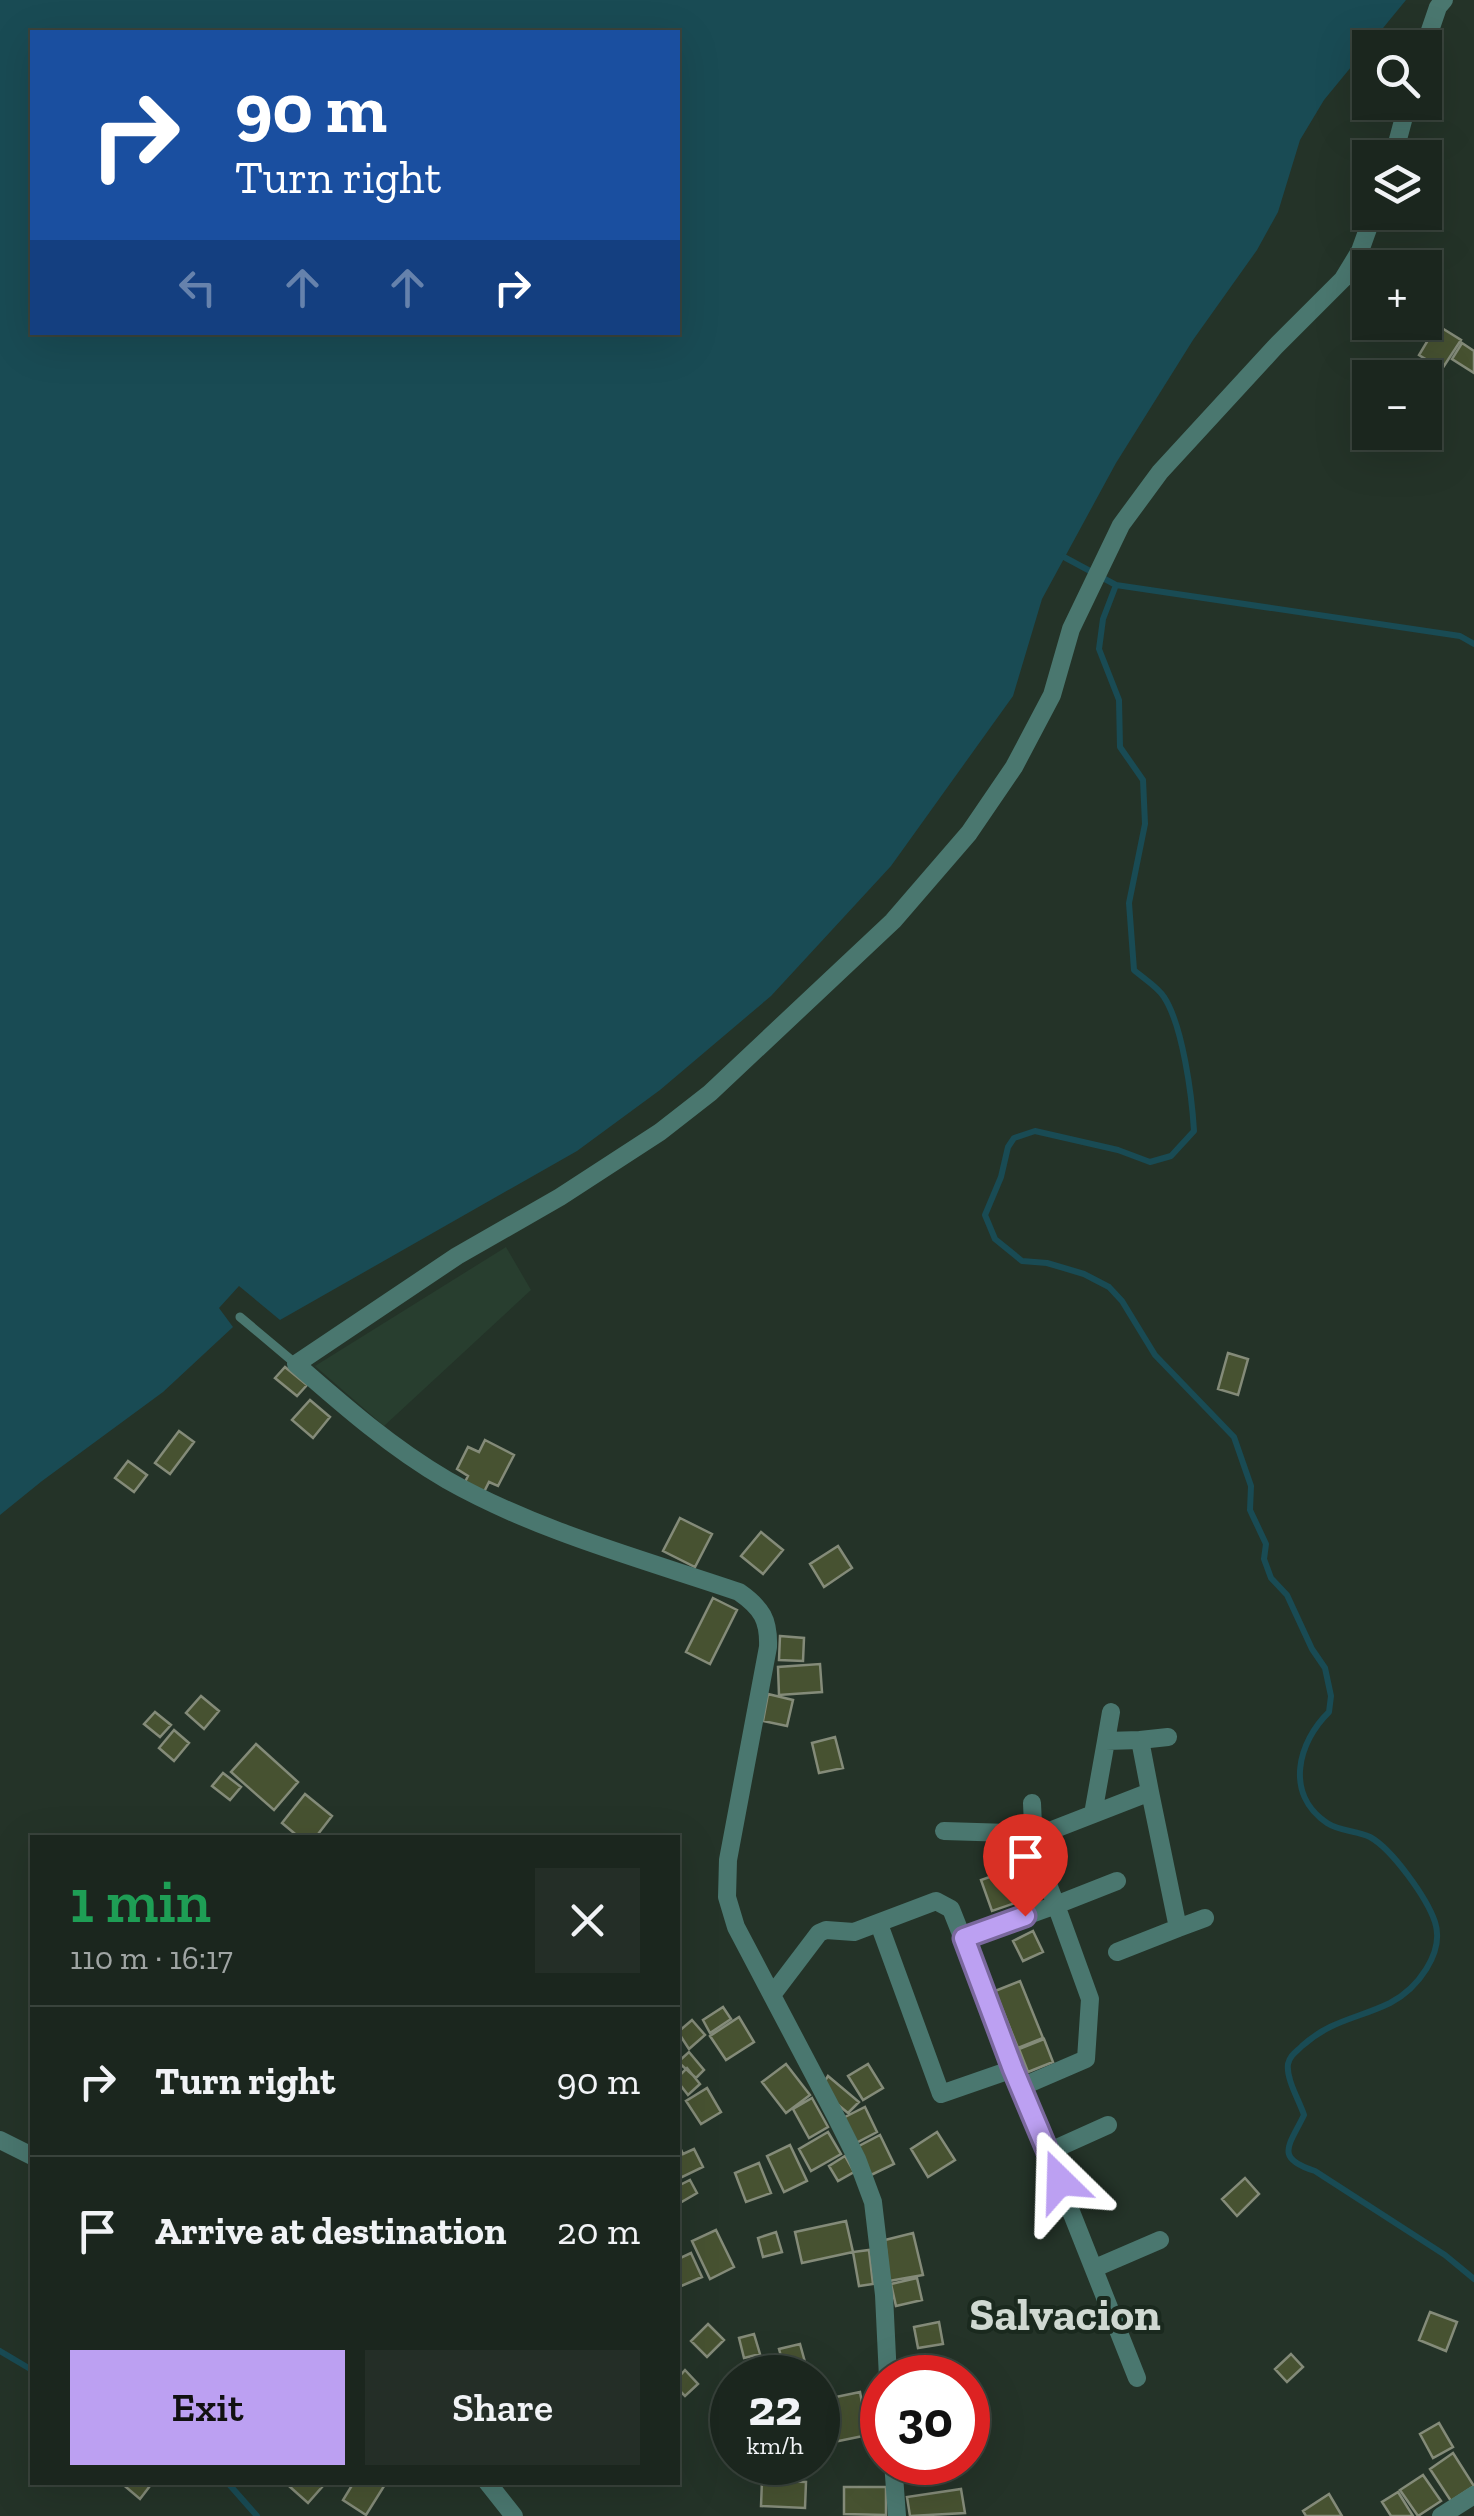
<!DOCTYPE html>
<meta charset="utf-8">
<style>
body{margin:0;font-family:"Zilla Slab",serif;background:#242e27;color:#f1f3f6;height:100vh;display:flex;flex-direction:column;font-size:38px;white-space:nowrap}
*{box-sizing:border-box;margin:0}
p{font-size:32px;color:#a0a5a4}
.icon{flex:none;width:55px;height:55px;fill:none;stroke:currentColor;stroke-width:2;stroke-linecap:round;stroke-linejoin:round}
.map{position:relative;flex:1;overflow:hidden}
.drawer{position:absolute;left:30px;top:1835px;width:650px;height:650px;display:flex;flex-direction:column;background:#1b261e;border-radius:0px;box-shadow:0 10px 40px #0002,0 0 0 2px #39433c}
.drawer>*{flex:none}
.hud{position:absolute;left:30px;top:30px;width:650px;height:305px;border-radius:0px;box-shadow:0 10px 40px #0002,0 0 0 2px #39433c;background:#1a4fa0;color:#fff;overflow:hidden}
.tools{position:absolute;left:1352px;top:30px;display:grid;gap:20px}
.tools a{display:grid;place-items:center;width:90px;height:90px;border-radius:0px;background:#1b261e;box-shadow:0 10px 40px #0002,0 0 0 2px #39433c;font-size:50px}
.speed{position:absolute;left:710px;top:2355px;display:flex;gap:20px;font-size:50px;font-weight:700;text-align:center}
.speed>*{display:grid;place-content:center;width:130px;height:130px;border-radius:50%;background:#1b261e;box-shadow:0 10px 40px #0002,0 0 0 2px #39433c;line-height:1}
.speed small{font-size:25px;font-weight:400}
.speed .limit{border:15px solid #d22;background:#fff;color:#111}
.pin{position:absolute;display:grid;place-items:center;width:85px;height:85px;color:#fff;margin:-102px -42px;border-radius:50% 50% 50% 0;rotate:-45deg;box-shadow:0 0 10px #0007}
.pin .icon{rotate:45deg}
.me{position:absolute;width:110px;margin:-55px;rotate:338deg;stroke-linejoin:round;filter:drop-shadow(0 0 8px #0008)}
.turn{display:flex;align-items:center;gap:35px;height:210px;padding:0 40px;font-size:45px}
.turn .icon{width:130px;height:130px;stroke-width:2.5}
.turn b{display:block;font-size:70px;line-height:85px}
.lanes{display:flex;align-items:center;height:95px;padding:0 40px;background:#0003;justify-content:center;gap:50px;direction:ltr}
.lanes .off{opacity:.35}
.round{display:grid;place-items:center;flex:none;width:105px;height:105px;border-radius:0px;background:#242e27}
.headline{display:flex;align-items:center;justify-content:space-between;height:170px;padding:0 40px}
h1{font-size:60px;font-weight:600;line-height:75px;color:#1e9e55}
.cta{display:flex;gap:20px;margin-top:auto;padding:20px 40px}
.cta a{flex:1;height:115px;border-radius:0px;background:#bca0f2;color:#111;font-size:40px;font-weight:600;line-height:115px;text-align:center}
.cta a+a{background:#242e27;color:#f1f3f6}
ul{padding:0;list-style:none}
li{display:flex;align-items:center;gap:30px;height:150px;padding:0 40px;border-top:2px solid #39433c}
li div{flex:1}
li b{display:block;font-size:38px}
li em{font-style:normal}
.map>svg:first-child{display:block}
</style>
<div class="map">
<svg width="1474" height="2516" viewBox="0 0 1474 2516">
<rect width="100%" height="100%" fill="#243328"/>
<path fill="#283e2f" d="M506 1247 531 1290 384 1426 315 1366Z"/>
<path fill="#194b54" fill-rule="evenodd" d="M0 0H1406L1324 100 1300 140 1278 212 1257 250 1193 340 1116 463 1042 599 1013 696 891 866 771 996 660 1090 577 1151 280 1320 239 1286 219 1308 233 1327 163 1392 42 1481 0 1515ZM32 32H678V332H32Z"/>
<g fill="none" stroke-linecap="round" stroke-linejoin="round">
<path stroke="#194b54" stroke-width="6" d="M1064 557 1116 585 1460 636 1474 644
M1116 585 1103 619 1099 649 1119 700 1120 747 1143 780 1145 824 1129 903 1134 970C1143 978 1158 987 1164 997 1183 1026 1192 1097 1194 1131L1171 1156 1150 1162 1118 1150 1035 1131 1014 1138 1008 1147 1001 1177 985 1215 995 1239 1022 1261 1047 1263 1084 1274 1109 1287 1122 1301 1155 1355 1234 1437 1251 1486 1250 1510 1266 1544 1264 1559 1271 1578 1287 1595 1312 1649 1325 1668 1331 1696 1329 1712C1298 1742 1284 1794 1327 1823 1341 1832 1356 1830 1370 1837 1392 1849 1427 1898 1435 1922 1445 1953 1417 1989 1390 2003 1357 2019 1331 2020 1302 2046 1296 2052 1290 2055 1288 2064 1286 2079 1299 2100 1304 2115 1289 2146 1274 2158 1315 2171L1445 2255 1474 2279
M0 2351 32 2370
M227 2482 257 2516"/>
</g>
<path fill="#475231" stroke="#848b79" stroke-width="2.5" d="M1431 299 1442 309 1427 327 1421 322H1425V306Z
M1437 325 1461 340 1442 369 1419 355Z
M1462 343 1474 351V373L1452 359Z
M1228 1353 1248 1359 1238 1395 1218 1389Z
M285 1367 307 1385 297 1396 275 1378Z
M310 1400 330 1417 313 1438 292 1420Z
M179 1431 194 1442 170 1474 155 1463Z
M485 1440 514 1455 498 1486 489 1482 484 1492 465 1482 468 1476 457 1469 468 1447 479 1452Z
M128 1461 147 1475 134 1492 115 1478Z
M680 1518 712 1534 695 1567 663 1551Z
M761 1532 783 1550 763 1574 741 1556Z
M838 1546 852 1568 824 1587 810 1564Z
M713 1598 737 1610 710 1664 686 1652Z
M780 1636 804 1638 803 1661 779 1660Z
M820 1664 822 1692 779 1695 778 1667Z
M768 1694 793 1700 787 1726 763 1721Z
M201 1696 219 1711 204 1729 186 1713Z
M155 1712 171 1725 160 1737 144 1724Z
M174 1730 189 1743 174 1761 159 1748Z
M835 1737 843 1768 819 1773 812 1743Z
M256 1744 298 1782 274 1810 231 1772Z
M223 1773 241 1787 230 1800 212 1786Z
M305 1794 332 1816 315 1838H300L282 1823Z
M1033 1862 1044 1893 992 1911 981 1880Z
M1033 1931 1043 1952 1023 1961 1013 1941Z
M1020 1981 1043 2038 1018 2048 995 1991Z
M723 2007 731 2019 710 2033 703 2020Z
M739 2017 754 2042 726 2060 710 2036Z
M692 2020 705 2035 689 2049 678 2032Z
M1044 2039 1053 2062 1028 2072 1019 2049Z
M689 2052 704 2070 696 2078 678 2062Z
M786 2064 810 2095 786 2113 762 2082Z
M868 2064 883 2088 863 2100 848 2076Z
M687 2068 700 2084 688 2095 678 2082V2077Z
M828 2076 859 2102 848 2113 831 2099 823 2084Z
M707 2088 721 2112 701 2124 686 2101Z
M812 2098 828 2127 809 2138 793 2109Z
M865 2107 877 2132 856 2143 843 2118Z
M828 2132 841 2154 811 2171 799 2149Z
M937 2132 955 2160 928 2177 911 2149Z
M880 2135 894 2164 871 2175 857 2147Z
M678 2143 683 2154 694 2149 703 2167 678 2179Z
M790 2145 807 2181 784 2192 767 2156Z
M845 2156 854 2172 838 2181 829 2166Z
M759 2163 771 2193 746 2202 735 2173Z
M1245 2178 1259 2194 1237 2216 1222 2199Z
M690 2180 697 2193 678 2204V2186Z
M846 2221 853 2252 802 2263 795 2232Z
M716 2230 734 2267 710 2279 692 2241Z
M776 2232 782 2252 763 2257 758 2238Z
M913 2233 923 2275 889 2281 885 2240Z
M869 2250 873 2284 859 2286 853 2252Z
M691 2253 702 2277 679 2287 678 2259Z
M917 2278 922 2300 896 2306 891 2284Z
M1430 2312 1457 2322 1446 2351 1419 2340Z
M939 2322 943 2344 918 2348 914 2327Z
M708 2324 724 2340 707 2357 691 2341Z
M754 2334 760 2354 744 2358 739 2338Z
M800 2344 805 2362 784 2367 779 2349Z
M1291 2354 1303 2367 1287 2382 1275 2369Z
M948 2366 950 2378H923L922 2370Z
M685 2370 698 2384 685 2396 678 2389V2378Z
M860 2392 868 2435 824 2444 818 2408 832 2406 831 2398Z
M1439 2423 1453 2447 1433 2458 1420 2434Z
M1453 2453 1474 2486 1451 2501 1430 2469Z
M1423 2475 1441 2501 1418 2516 1400 2490Z
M762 2480 806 2482 805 2508 761 2506Z
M120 2482H153L140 2499Z
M292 2482H317L322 2487 308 2503 289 2486Z
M354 2482 386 2483 366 2515 343 2500Z
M844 2487H886V2515L844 2514Z
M961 2489 965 2513 910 2516 907 2497Z
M1398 2492 1413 2516H1391L1382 2502Z
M1329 2494 1342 2516H1306L1303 2511Z"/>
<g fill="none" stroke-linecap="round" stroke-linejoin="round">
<path stroke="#4a776f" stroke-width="9" d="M240 1317 296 1364"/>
<path stroke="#4a776f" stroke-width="18" d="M1424 48 1438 7 1444 0
M1393 158 1408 102
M1140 1740 1168 1737
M1106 1741 1111 1712
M1093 1814 1106 1741 1140 1740 1150 1792
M944 1831 1042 1834 1150 1792 1178 1928 1117 1952
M879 1924 941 2094 1013 2069
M1178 1928 1205 1918
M964 1938 1056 1905 1034 1848 1032 1803
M772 1995 819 1933 826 1930 854 1932 936 1901 951 1909 1137 2378
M1021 2087 1086 2059 1090 1999 1056 1905 1117 1881
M0 2140 32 2156
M1048 2152 1108 2125
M1095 2268 1160 2240
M888 2378 884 2295 873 2202 857 2159 835 2115 736 1927 727 1897 728 1860 768 1647C769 1620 762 1608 739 1592 642 1559 537 1531 447 1480 392 1448 344 1406 296 1364L457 1256 560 1197 660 1132 710 1093 893 921 969 833 1014 767 1052 695 1071 629 1121 525 1160 472 1275 347 1343 279 1360 251 1374 212
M893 2462 897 2516
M487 2482 514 2516
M1441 2516 1474 2495"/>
</g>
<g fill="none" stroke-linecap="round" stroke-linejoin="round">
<g stroke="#7a689d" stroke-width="25">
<path id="route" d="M1025 1916 964 1938 1013 2069 1060 2181"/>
</g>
<use href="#route" stroke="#bca0f2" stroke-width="18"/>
</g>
<g text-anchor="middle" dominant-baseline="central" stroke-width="8" stroke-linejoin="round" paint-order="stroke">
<g font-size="45" font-weight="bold" fill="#cfd8d1" stroke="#1a291e">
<text x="1065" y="2315">Salvacion</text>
</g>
</g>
</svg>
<div class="tools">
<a><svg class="icon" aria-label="search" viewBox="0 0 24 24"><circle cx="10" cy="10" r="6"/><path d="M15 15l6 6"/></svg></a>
<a><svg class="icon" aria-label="layers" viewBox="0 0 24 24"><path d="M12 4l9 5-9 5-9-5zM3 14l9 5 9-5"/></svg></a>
<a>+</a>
<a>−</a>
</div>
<div class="speed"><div>22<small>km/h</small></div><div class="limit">30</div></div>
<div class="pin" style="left:1025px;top:1916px;background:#d93025"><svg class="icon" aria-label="arrive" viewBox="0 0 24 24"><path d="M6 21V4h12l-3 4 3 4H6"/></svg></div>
<svg class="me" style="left:1060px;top:2181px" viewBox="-20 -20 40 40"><path d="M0-17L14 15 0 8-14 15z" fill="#bca0f2" stroke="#fff" stroke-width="4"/></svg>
<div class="hud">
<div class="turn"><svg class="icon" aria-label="right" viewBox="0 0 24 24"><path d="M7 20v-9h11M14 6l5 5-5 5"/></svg><div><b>90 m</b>Turn right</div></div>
<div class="lanes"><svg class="icon off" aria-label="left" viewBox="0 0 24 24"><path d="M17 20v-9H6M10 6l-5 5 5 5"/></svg><svg class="icon off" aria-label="ahead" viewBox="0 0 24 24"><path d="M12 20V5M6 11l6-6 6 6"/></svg><svg class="icon off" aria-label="ahead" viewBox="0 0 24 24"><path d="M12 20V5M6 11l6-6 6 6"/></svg><svg class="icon" aria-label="right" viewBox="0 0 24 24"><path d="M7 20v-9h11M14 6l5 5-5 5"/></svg></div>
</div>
<section class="drawer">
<div class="headline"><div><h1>1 min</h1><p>110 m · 16:17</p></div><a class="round"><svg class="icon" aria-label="close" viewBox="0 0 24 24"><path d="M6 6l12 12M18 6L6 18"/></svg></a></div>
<ul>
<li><svg class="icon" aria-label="right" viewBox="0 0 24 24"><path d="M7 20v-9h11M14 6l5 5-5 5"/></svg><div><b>Turn right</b></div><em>90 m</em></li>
<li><svg class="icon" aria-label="arrive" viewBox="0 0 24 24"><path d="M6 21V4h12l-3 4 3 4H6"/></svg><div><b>Arrive at destination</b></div><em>20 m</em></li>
</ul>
<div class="cta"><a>Exit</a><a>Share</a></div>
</section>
</div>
